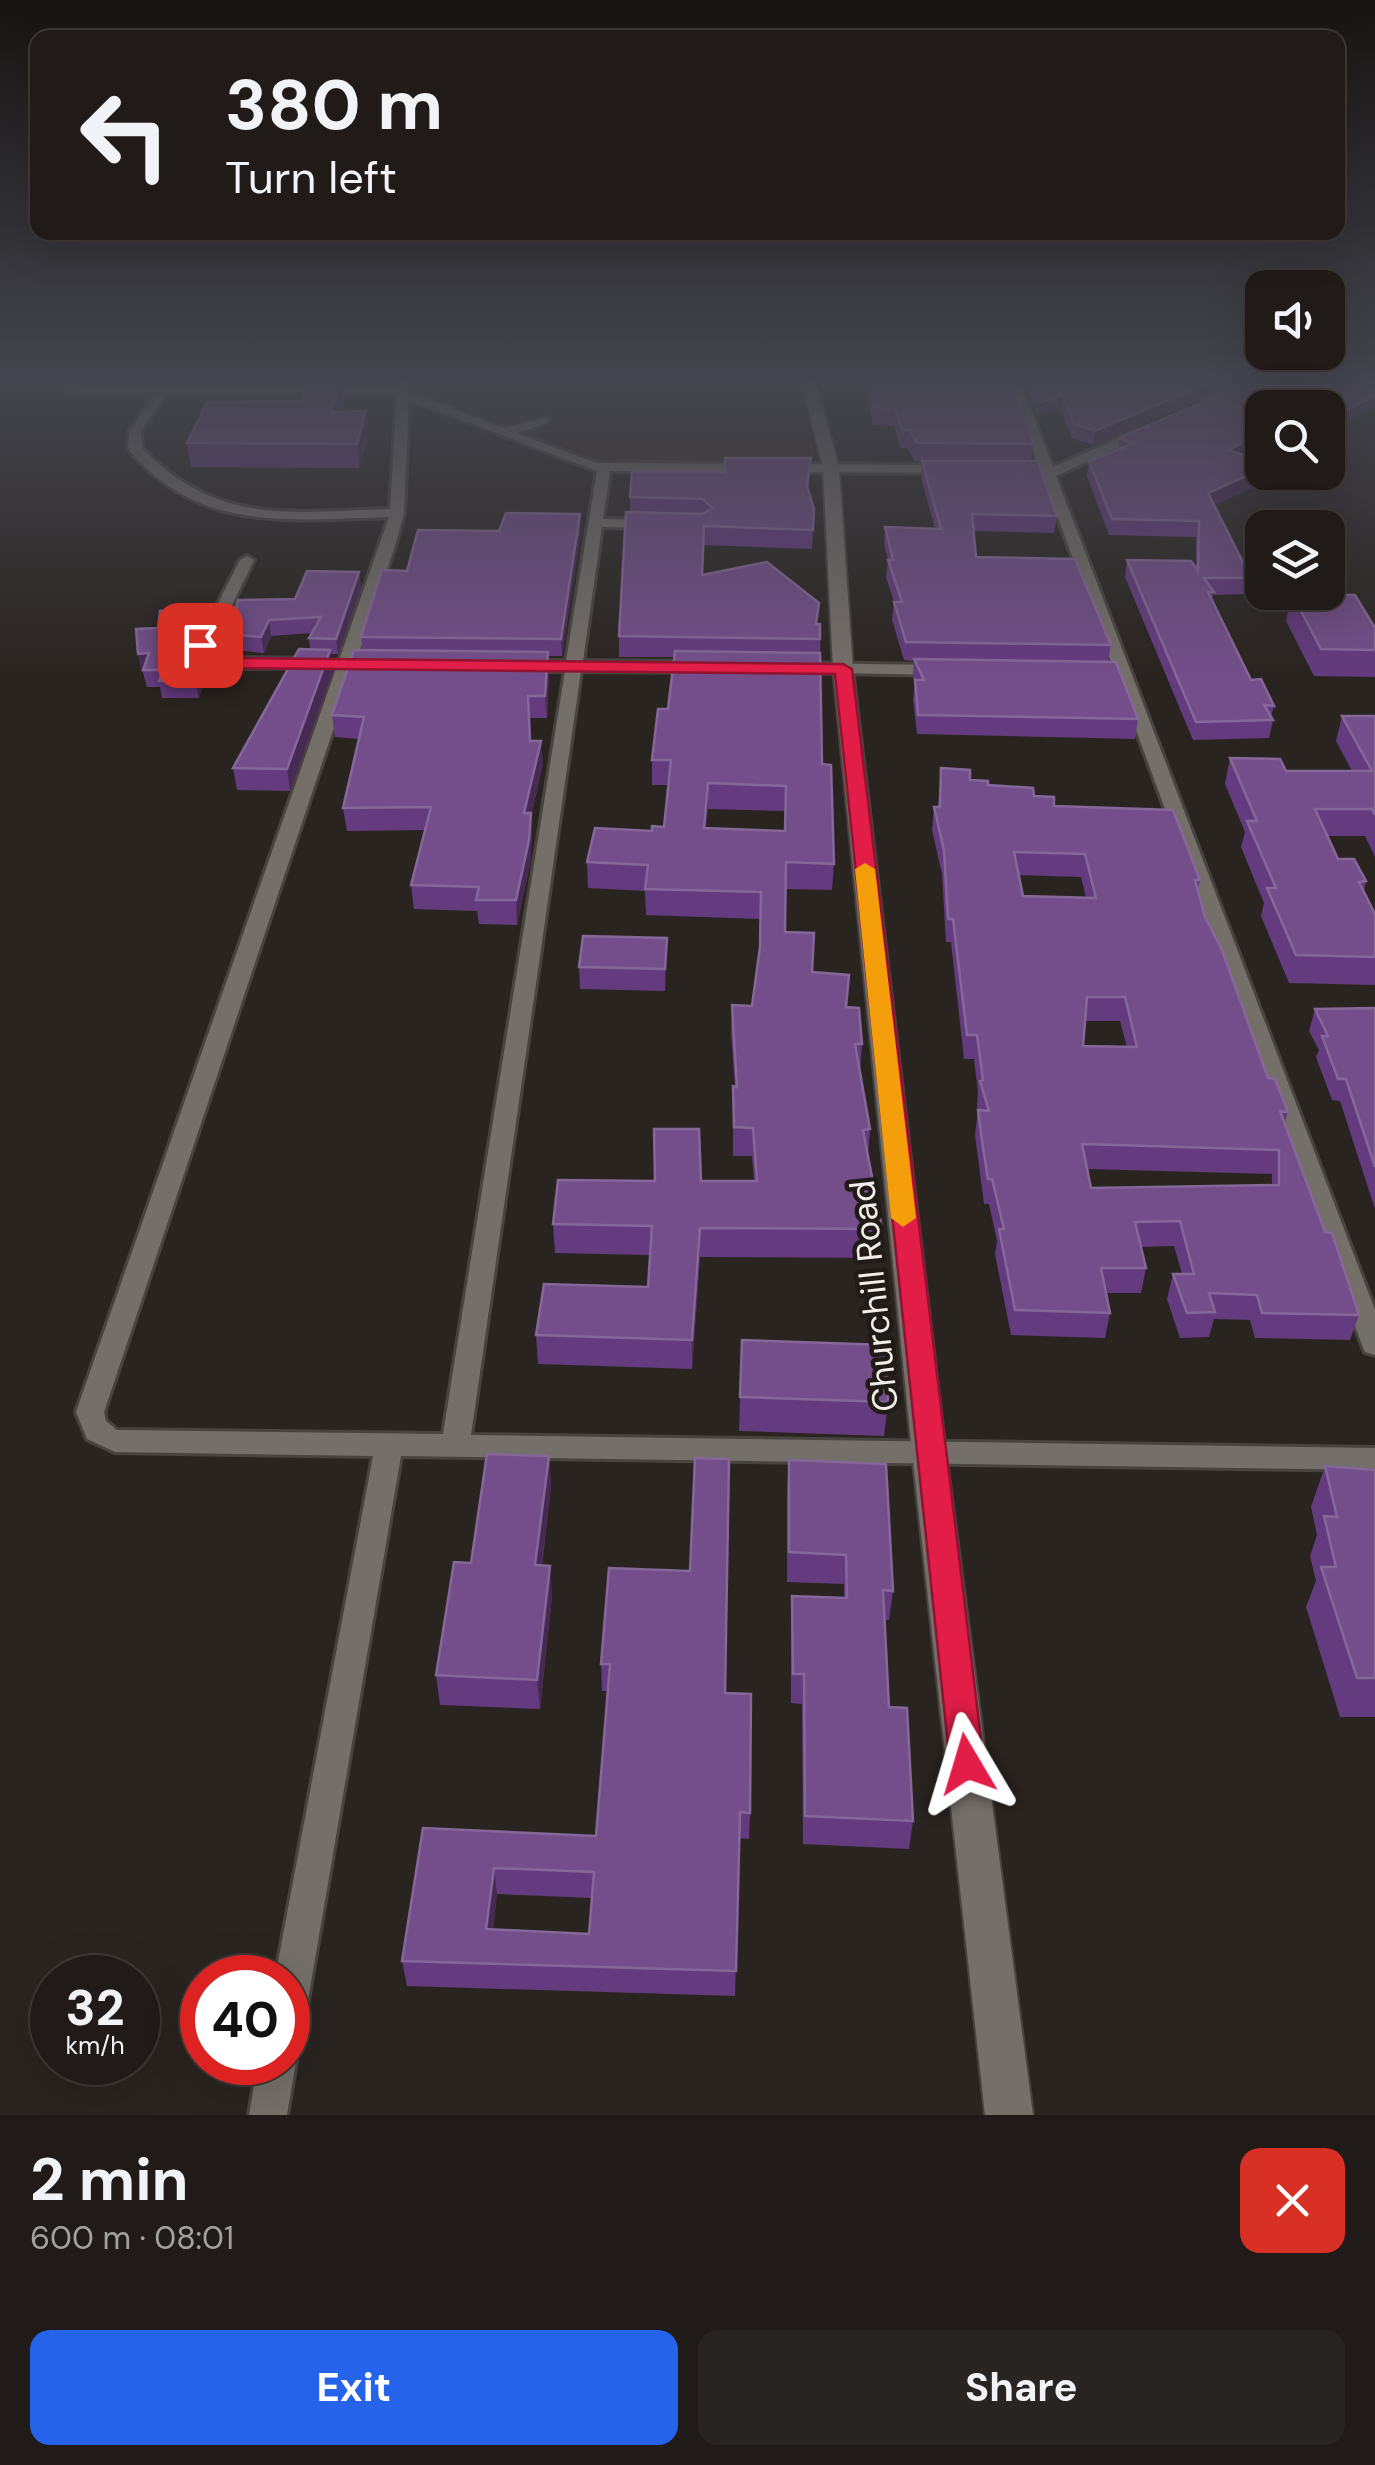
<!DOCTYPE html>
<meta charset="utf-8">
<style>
body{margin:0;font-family:"DM Sans",sans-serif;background:#282421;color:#f1f3f6;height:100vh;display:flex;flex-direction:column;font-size:38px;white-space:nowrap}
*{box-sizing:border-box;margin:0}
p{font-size:32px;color:#a2a1a2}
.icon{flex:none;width:55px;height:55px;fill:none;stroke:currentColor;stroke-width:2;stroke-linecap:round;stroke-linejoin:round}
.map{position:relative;height:2115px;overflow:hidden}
.side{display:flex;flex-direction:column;background:#201b18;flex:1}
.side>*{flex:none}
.guide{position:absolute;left:30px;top:30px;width:1315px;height:210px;border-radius:20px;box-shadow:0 10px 40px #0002,0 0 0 2px #3d3937;background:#201b18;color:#f1f3f6;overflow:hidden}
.tools{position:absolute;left:1245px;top:270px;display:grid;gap:20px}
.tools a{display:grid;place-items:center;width:100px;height:100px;border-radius:20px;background:#201b18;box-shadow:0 10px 40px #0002,0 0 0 2px #3d3937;font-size:50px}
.speed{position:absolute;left:30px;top:1955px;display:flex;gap:20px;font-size:50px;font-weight:700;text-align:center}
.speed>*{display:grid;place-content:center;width:130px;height:130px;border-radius:50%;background:#201b18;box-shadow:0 10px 40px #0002,0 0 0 2px #3d3937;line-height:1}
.speed small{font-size:25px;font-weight:400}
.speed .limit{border:15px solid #d22;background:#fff;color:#111}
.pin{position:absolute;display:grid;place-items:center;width:85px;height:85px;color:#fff;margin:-42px;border-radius:20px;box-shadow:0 5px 15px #0006}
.me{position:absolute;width:110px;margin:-55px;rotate:353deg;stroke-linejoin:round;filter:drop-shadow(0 0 8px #0008)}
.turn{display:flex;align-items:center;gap:35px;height:210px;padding:0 30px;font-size:45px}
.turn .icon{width:130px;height:130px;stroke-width:2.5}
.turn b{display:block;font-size:70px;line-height:85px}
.round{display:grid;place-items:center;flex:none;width:105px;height:105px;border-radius:20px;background:#282421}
.head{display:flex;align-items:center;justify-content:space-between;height:170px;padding:0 30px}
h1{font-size:60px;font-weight:700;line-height:75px}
.action{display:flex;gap:20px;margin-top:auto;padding:20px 30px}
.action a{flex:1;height:115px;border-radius:20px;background:#2563eb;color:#fff;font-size:40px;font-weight:700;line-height:115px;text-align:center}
.action a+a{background:#282421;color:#f1f3f6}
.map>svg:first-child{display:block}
</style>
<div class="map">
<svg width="1375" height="2115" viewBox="0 0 1375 2115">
<rect width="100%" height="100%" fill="#2a2420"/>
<path fill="#372c24" d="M421 379H800L815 460 800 465 589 462 424 397 419 394Z"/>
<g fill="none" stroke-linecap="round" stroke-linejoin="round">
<g stroke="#47433f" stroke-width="6">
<path id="minor" d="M402 379H414L409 392 504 428 548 417V423L516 433 596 463 950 465 957 469 950 473 610 471 603 519 656 520 663 524 656 528 602 527 583 661 701 662 709 667 701 672 581 671 471 1435 1375 1448V1470L401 1456 307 2006 301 2019 288 2025V1978H275L373 1456 115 1452 87 1439 76 1412 389 517C290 520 198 533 128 449L129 431 156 392H67L61 388 67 384 399 386ZM168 392 397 394 390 509C290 512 218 526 142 448L141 431ZM409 400 597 471 566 661H518L510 666 518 671H565L443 1434 117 1430 106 1421 104 1412 395 546 404 513Z
M1007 379H1019L1053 467 1140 429 1151 432 1056 476 1375 1310V1355L1365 1352 1362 1345Z
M1219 379H1231L1236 390 1210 408H1202V402L1223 389Z
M247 556 254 560 210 650 235 658 321 659 327 661V667L233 668 195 655 193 652 240 560Z
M793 663 941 665 949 670 941 675 787 672 785 668Z
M288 2047 296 2062 287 2115H249L258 2062H288Z"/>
</g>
<g stroke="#47433f" stroke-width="4">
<path id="tertiary" d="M801 379H815L839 468 853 669 946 1453 1033 2115H985L912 1453 833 669 823 468Z"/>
</g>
<use href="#minor" fill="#756f69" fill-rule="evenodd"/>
<use href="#tertiary" fill="#756f69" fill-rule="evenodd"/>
</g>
<path fill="#643b7e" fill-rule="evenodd" d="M309 379H392V382H343L345 397 341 412 369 435 359 468 191 467 187 443 301 401Z
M941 379 985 385 1033 444 1031 461 1057 516 1054 533 974 531 976 557 1111 645 1108 662 1138 719 1135 739 917 734 913 699 915 682 913 678 914 661 904 660 892 620 894 602 886 577 888 560 884 544 885 527 935 529 921 477 922 461H915L907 448H900L894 426 873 425 868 401 869 383 940 384Z
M1029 379H1221L1219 388 1215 393 1093 445 1072 438 1061 410 1038 417 1028 392Z
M1233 379H1375V407L1336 428 1328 426V408H1262V448L1246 456 1270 480 1214 505 1251 578 1247 594 1213 595 1212 600 1251 680 1274 706 1271 716 1273 720 1269 738 1193 740 1125 577 1127 560 1196 568V537L1109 535 1087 476 1089 461 1118 450 1119 438 1229 391 1236 383Z
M811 458 808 491 814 509 812 549 704 545 703 575 820 624 822 764 834 864 832 890 786 889 785 932 812 972 847 1007 862 1044 860 1072 870 1129 868 1154 882 1229 879 1258 700 1257 692 1369 538 1364 536 1335 648 1287 650 1255 555 1253 553 1224 701 1181H754L752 1156H733V1086L735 1087 731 1033 732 1005 752 1006 759 951 760 919 646 915 645 891 588 888 587 862 664 827 668 785H652V760L668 709 675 657H619V636L630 513V497L725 472ZM708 809 785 811V831L706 828Z
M581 530 562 656H548L549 674 547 718H530L531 741 543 764 531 816 532 837 530 864 517 925 479 924 477 911 414 909 411 885 425 830 347 831 343 808 359 739 335 737 332 715 363 650 361 637 407 571 499 531Z
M359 572 361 587 338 654H330L333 671 290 791 237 790 233 768 310 650 309 638 312 633 271 636 264 653 214 648 211 633 235 613 295 599Z
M1292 594 1375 628V677L1314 676 1286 621Z
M194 608 197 625 190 640 210 666 199 698H162L160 687H147L138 654 158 628Z
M1342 716H1375V857L1365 836H1328L1338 859 1366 881 1364 891 1375 914V985L1289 983 1261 916 1264 903 1241 847 1245 832 1225 784 1230 758 1286 771H1352L1336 741Z
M941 768 988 785 1034 796 1200 880 1198 891 1205 917 1268 1078 1288 1112 1285 1123 1325 1232 1359 1315 1350 1340 1255 1338 1250 1320 1214 1319 1209 1337 1180 1338 1167 1299 1173 1274H1182L1174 1246 1141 1247 1146 1268 1141 1293H1106L1110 1313 1105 1338 1011 1335 995 1254 997 1241 989 1204H984L975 1135 978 1110 977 1105 978 1092 974 1059H964L951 942H946L942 874 932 830 934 807H938ZM1018 875 1081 877 1086 897 1023 896ZM1085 1021H1120L1127 1047 1083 1046ZM1087 1169 1272 1174V1185L1091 1188Z
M667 938 665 991 580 989 579 967Z
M1375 1008V1209L1340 1101 1332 1100 1316 1057 1319 1050 1309 1031 1315 1009Z
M742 1340 888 1402 884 1436 739 1431Z
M549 1456 551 1486 542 1566 552 1596 540 1709 440 1705 436 1675 471 1563Z
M789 1460 893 1591 889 1620H884L889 1707 913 1821 909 1849 803 1844 802 1704 791 1703V1626L792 1596 844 1598V1584L787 1582V1490Z
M1325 1466 1375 1470V1717H1340L1306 1607 1316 1581 1310 1556 1317 1535 1311 1507Z
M609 1568 725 1693 750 1813 749 1839 739 1838 735 1996 407 1986 402 1961 423 1828 596 1836 607 1691H602L601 1664ZM497 1894 592 1898 589 1934 493 1929Z"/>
<path fill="#462a54" d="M341 379H343L345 397 333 435 330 412Z
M1218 379H1221L1219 388 1215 393 1093 445 1095 431Z
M1062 395 1061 410 1038 417 1040 403Z
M1375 395V407L1336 428 1339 414Z
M366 411 369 435 359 468 357 444Z
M1262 434V448L1225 465 1228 450Z
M1262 469V472H1271L1270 480 1205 509 1208 493Z
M580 514 581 530 562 656 561 639Z
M359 572 361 587 338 654 336 639Z
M194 608 197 625 189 643 186 626Z
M269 620 271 636 264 653 261 637Z
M207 650 210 666 199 698 195 680Z
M330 650 333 671 290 791 287 769Z
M548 652 549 674 547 718 545 696Z
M149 653 152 670 141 671 138 654Z
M541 741 543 764 531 816 532 837 530 864 517 925 516 900 524 813Z
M708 783V809L704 854V828Z
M667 938V959L665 991V969Z
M700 1228V1257L692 1369V1340Z
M549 1456 551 1486 538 1595 535 1565Z
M550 1566 552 1596 540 1709 537 1680Z
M494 1868 497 1894 490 1954 486 1929Z"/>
<path fill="#734e8a" stroke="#866799" stroke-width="2.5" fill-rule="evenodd" d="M309 379H341L330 412 366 411 357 444 187 443 207 402 301 401Z
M941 379H986L985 385 1011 379 1033 444 917 443 909 430H902L895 408 874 407 869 383 942 384Z
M1030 379H1218L1095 431 1074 424 1062 395 1040 403Z
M1239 379H1375V395L1339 414 1328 411V408H1262V434L1228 450 1262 461V469L1208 493 1251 578H1204L1214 592H1208L1251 680 1261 679 1274 706 1264 705 1273 720 1196 722 1127 560 1191 561 1198 571 1199 521 1112 519 1089 461 1134 443 1119 438 1229 391Z
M725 458H811L807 486 814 509 813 530 704 526 702 575 767 562 819 603 816 624H820V639L619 636 626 512 702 514 713 508 702 499 630 497 632 472H725Z
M922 461H1038L1057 516 972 514 976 557 1075 559 1111 645 906 642 894 602H902L888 560H893L885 527 941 529Z
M506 513 580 514 561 639 361 637 382 570 407 571 418 530 499 531Z
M307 571 359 572 336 639 309 638 321 617 269 620 261 637 211 633 221 614 235 613 238 600 295 599Z
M1292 594 1355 595 1375 628V650L1321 649Z
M194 608 186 626 188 639 207 650 195 680 159 681 163 670H143L149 653 138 654 136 629 158 628 160 611Z
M299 649 330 650 287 769 233 768Z
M354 650 548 652 545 696H528L530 741H541L524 813H531L529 840 516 900H476L479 887 411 885 431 807 343 808 364 717 332 715Z
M675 651 820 653 822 764 831 765 834 864 786 862 785 932 814 933 812 972 849 975 846 1007 859 1008 862 1044H855L870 1129 863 1130 882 1229 700 1228 692 1340 536 1335 544 1284 648 1287 652 1226 553 1224 558 1180 655 1181 654 1129H699L701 1181H757L753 1128 734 1127 733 1086 737 1087 732 1005 752 1006 760 947 761 892 645 889 648 865 587 862 595 828 652 831V826L664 827 671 760H652L658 709H668ZM708 783 786 786 785 831 704 828Z
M914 659 1116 662 1138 719 918 715 915 680H924Z
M1342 716H1375V815L1372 809H1315L1338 859H1354L1366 881 1359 882 1375 914V957L1296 955 1267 888H1276L1247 821H1257L1230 758 1280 759 1286 771H1372Z
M941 768 970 770V780L988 781V785L1033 788 1034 796 1054 797V806L1173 810 1200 880H1195L1205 917 1222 950 1268 1078 1275 1079 1288 1112 1280 1111 1325 1232 1332 1233 1359 1315 1262 1313 1257 1295 1209 1293 1215 1312 1187 1313 1173 1274H1194L1180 1221 1135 1222 1146 1268H1101L1110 1313 1015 1310 999 1229H1004L992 1179H988L982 1141 978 1110 989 1111 980 1081 983 1080 977 1035H967L953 919H948L944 851 934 807H940ZM1014 852 1085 854 1096 898 1023 896ZM1087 997H1125L1137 1047 1083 1046ZM1082 1144 1279 1150V1185L1091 1188Z
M583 936 667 938 665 969 579 967Z
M1375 1008V1167L1346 1079H1338L1322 1036H1328L1315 1009Z
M742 1340 885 1345 888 1402 740 1397Z
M487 1454 549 1456 535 1565 550 1566 537 1680 436 1675 454 1562 471 1563Z
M695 1458 729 1459 725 1693 751 1694 750 1813 740 1812 736 1971 402 1961 423 1828 596 1836 610 1664H601L609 1568 690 1571ZM494 1868 594 1872 589 1934 486 1929Z
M789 1460 886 1464 893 1591 883 1590 889 1707 907 1708 913 1821 805 1816 804 1674H793L792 1596 847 1598 846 1555 789 1552Z
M1325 1466 1375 1470V1678H1357L1321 1567H1336L1324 1516 1337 1517Z"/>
<linearGradient id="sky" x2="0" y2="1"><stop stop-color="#171412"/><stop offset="0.56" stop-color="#44454e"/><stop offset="1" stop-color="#44454e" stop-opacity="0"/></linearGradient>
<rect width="1375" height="675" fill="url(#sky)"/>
<path fill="#e11d48" stroke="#92132f" stroke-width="2.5" d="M200 640 214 653 233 658 843 664 852 669 984 1764 979 1775 967 1780 955 1775 950 1764 835 674 233 668 202 661 192 645Z"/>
<path fill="#f59e0b" d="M865 863 875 869 916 1218 903 1227 891 1218 855 869Z"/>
<g text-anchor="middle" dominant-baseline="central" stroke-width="9" stroke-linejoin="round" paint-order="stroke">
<g font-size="35" fill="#f0edea" stroke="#201b16">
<text transform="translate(874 1296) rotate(-96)">Churchill Road</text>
</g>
</g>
</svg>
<div class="tools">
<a><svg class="icon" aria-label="sound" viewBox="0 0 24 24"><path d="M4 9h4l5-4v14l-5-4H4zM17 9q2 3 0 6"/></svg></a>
<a><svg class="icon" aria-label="search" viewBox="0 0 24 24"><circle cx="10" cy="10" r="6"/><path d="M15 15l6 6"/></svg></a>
<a><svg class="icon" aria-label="layers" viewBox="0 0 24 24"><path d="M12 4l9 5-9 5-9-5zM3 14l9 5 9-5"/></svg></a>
</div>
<div class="speed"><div>32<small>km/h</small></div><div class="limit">40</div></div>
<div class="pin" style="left:200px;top:645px;background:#d93025"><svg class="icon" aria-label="arrive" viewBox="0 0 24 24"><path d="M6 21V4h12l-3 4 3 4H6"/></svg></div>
<svg class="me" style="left:967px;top:1764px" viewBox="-20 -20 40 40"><path d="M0-17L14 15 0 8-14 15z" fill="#e11d48" stroke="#fff" stroke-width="4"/></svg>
<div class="guide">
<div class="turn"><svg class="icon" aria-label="left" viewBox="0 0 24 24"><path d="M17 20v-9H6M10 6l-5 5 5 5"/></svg><div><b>380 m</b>Turn left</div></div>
</div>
</div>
<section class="side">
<div class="head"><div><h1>2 min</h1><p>600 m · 08:01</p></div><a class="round" style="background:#d93025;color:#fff"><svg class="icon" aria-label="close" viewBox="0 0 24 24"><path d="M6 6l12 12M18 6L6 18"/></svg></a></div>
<div class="action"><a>Exit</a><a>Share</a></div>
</section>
